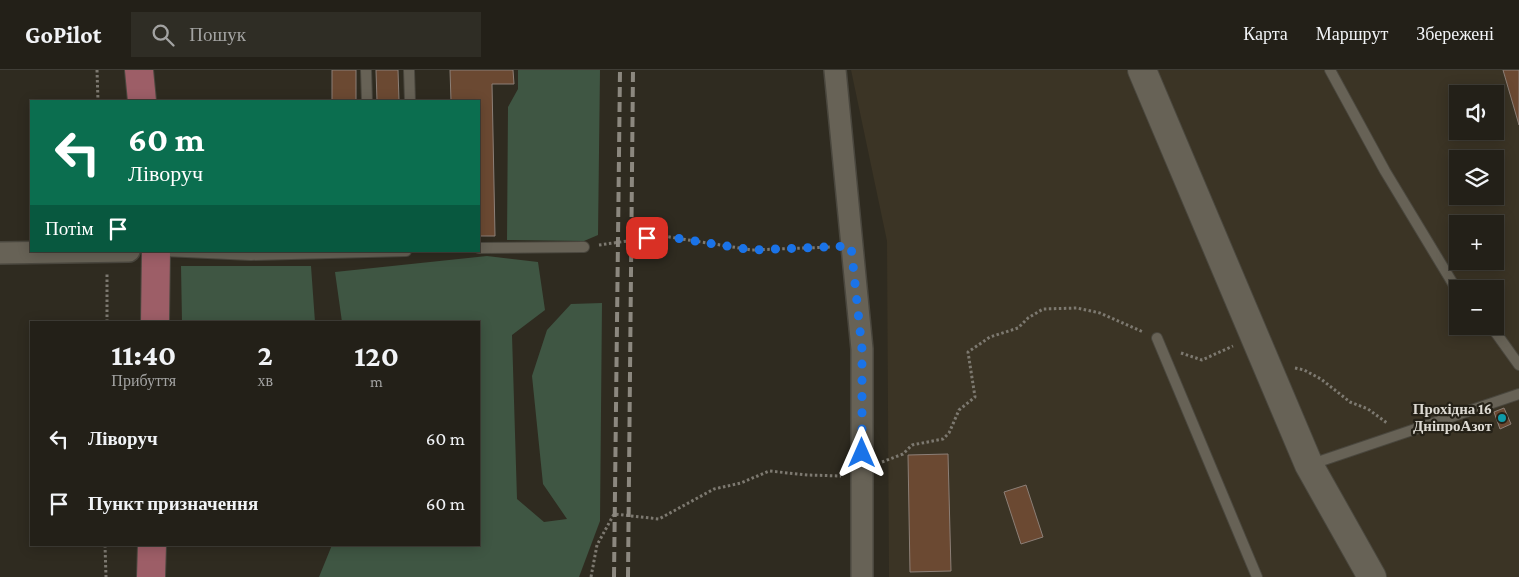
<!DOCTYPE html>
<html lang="uk">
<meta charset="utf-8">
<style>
body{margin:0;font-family:"Crimson Pro",serif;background:#2f2d25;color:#f1f3f6;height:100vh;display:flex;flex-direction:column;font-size:19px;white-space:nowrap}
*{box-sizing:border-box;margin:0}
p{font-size:16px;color:#a3a3a2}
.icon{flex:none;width:28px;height:28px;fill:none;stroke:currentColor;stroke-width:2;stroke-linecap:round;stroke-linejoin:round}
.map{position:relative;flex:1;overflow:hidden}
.sheet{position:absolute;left:30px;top:251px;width:450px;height:225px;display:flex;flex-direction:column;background:#232018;border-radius:0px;box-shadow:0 2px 12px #0003,0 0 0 1px #403e37}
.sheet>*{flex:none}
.hud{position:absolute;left:30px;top:30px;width:450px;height:152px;border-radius:0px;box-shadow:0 2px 12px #0003,0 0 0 1px #403e37;background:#0b6e4f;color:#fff;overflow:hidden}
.buttons{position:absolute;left:1449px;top:15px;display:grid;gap:10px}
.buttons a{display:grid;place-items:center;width:55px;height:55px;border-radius:0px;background:#232018;box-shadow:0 2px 12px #0003,0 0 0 1px #403e37;font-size:25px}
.pin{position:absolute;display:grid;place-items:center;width:42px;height:42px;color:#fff;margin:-21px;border-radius:10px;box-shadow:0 2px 8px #0006}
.me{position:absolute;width:55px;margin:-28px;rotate:0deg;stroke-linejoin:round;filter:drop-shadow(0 0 4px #0008)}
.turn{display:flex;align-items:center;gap:18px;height:105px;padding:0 15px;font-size:22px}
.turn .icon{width:65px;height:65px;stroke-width:2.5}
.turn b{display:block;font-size:35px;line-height:42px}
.then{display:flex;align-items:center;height:48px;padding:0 15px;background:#0003;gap:10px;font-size:19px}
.eta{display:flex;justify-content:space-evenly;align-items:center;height:85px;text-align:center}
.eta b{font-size:30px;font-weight:700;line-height:35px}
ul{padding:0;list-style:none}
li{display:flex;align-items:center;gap:15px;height:65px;padding:0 15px}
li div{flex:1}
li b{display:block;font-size:19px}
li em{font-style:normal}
header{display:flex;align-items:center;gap:30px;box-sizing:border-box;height:70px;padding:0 25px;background:#232018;border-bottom:1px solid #403e37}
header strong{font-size:24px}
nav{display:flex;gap:28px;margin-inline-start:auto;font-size:18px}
.search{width:350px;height:45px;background:#2f2d25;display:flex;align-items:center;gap:12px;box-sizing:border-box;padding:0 18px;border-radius:0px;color:#a3a3a2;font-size:19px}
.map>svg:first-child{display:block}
</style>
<header>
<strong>GoPilot</strong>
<div class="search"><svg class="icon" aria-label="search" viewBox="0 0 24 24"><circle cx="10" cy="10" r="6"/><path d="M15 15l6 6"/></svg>Пошук</div>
<nav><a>Карта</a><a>Маршрут</a><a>Збережені</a></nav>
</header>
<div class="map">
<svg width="1519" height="507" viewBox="0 0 1519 507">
<rect width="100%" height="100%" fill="#2f2b20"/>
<path fill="#3b3425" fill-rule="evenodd" d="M851 0H1519V507H889L887 171ZM1458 24H1495V61H1458ZM1458 89H1495V126H1458ZM1458 154H1495V191H1458ZM1458 219H1495V256H1458Z"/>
<path fill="#3f5643" d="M518 0H600L598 165 584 171 507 170 508 37 518 19Z
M487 186 538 192 545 240 512 265 517 429 544 452 567 449 543 414 532 306 547 260 571 234 602 233 600 451 579 507H319L332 475H479V252H342L335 202Z
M181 196H311L315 252H182Z"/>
<path fill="#6b4932" stroke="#8c7f77" d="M332 0H356V31H332Z
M376 0H398L399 31H377Z
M450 0H513L514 14H492L495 166H479V31H451Z
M1503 0H1519V55Z
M1504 338 1511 354 1500 359 1494 342Z
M948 384 951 501 910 502 908 385Z
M1026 415 1043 467 1021 474 1004 422Z"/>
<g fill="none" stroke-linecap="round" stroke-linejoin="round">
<g stroke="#4a473e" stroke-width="12">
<path id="lane" d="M366 0 367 31
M409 0 410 31
M1330 0 1385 101 1458 222
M479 178 584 177
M164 181 251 185 406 181
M1491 256 1519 295
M1157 268 1257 507
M1309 395 1519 324"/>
</g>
<g stroke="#4a473e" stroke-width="24">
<path id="street" d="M835 0 862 279V507
M0 183 129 181"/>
</g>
<g stroke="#4a473e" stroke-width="30">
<path id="secondary" d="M1142 0 1309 395 1372 507"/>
</g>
<g stroke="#4a473e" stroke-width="30">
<path id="primary" d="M139 0 142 31
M155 252 156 181
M151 507 152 475"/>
</g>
<path stroke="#7d7970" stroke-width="3" stroke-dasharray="2.5 2.5" stroke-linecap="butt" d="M97 0 98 31
M599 175 663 166 752 180 832 177
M107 252V202
M1181 283 1202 290 1233 276
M1295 298 1304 300 1321 309 1350 332 1368 339 1387 353
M882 392 903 384 912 375 943 369 949 363 959 340 975 327 968 282 990 267 1018 258 1028 248 1043 239 1077 238 1100 243 1143 262
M105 475 106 507
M591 507 597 475 614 444 659 449 714 419 741 413 769 401 808 405 841 406"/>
<use href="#lane" stroke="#676256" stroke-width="10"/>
<use href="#street" stroke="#676256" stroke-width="21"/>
<use href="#secondary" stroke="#676256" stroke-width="28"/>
<use href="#primary" stroke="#9d5e67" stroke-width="28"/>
<path stroke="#8c887f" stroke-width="4" stroke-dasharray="10 5" stroke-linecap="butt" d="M614 507 620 0
M628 507 633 0"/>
</g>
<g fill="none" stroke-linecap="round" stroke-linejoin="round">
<path stroke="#1a73e8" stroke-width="9" stroke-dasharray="0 16.2" d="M647 168 663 166 752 180 851 176 862 279V383"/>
</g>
<circle fill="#0f9aa8" stroke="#252117" stroke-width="2" cx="1502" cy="348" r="5"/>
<g text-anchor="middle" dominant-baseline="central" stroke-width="4.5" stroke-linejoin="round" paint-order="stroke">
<g font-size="15" font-weight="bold" fill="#dddad3" stroke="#252117" text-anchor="end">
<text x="1492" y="339">Прохідна 16<tspan x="1492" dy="17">ДніпроАзот</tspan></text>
</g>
</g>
</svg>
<div class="buttons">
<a><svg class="icon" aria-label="sound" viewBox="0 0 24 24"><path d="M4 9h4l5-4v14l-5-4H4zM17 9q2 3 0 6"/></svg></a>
<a><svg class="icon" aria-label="layers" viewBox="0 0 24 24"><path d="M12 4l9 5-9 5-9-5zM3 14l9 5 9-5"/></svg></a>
<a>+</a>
<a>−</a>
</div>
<div class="pin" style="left:647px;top:168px;background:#d93025"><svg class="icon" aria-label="arrive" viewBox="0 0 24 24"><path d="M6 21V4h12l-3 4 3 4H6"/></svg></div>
<svg class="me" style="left:862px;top:383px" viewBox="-20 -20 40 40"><path d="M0-17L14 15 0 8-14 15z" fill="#1a73e8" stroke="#fff" stroke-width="4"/></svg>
<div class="hud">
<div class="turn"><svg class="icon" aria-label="left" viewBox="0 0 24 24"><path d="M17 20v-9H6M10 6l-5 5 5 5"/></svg><div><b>60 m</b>Ліворуч</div></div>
<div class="then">Потім<svg class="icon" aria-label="arrive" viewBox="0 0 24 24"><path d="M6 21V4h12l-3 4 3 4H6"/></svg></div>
</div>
<section class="sheet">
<div class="eta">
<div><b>11:40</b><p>Прибуття</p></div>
<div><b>2</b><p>хв</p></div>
<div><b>120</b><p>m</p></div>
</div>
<ul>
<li><svg class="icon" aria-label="left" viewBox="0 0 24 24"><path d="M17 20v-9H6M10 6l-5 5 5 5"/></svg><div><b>Ліворуч</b></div><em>60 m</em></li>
<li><svg class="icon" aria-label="arrive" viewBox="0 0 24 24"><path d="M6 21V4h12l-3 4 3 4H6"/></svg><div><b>Пункт призначення</b></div><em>60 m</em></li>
</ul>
</section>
</div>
